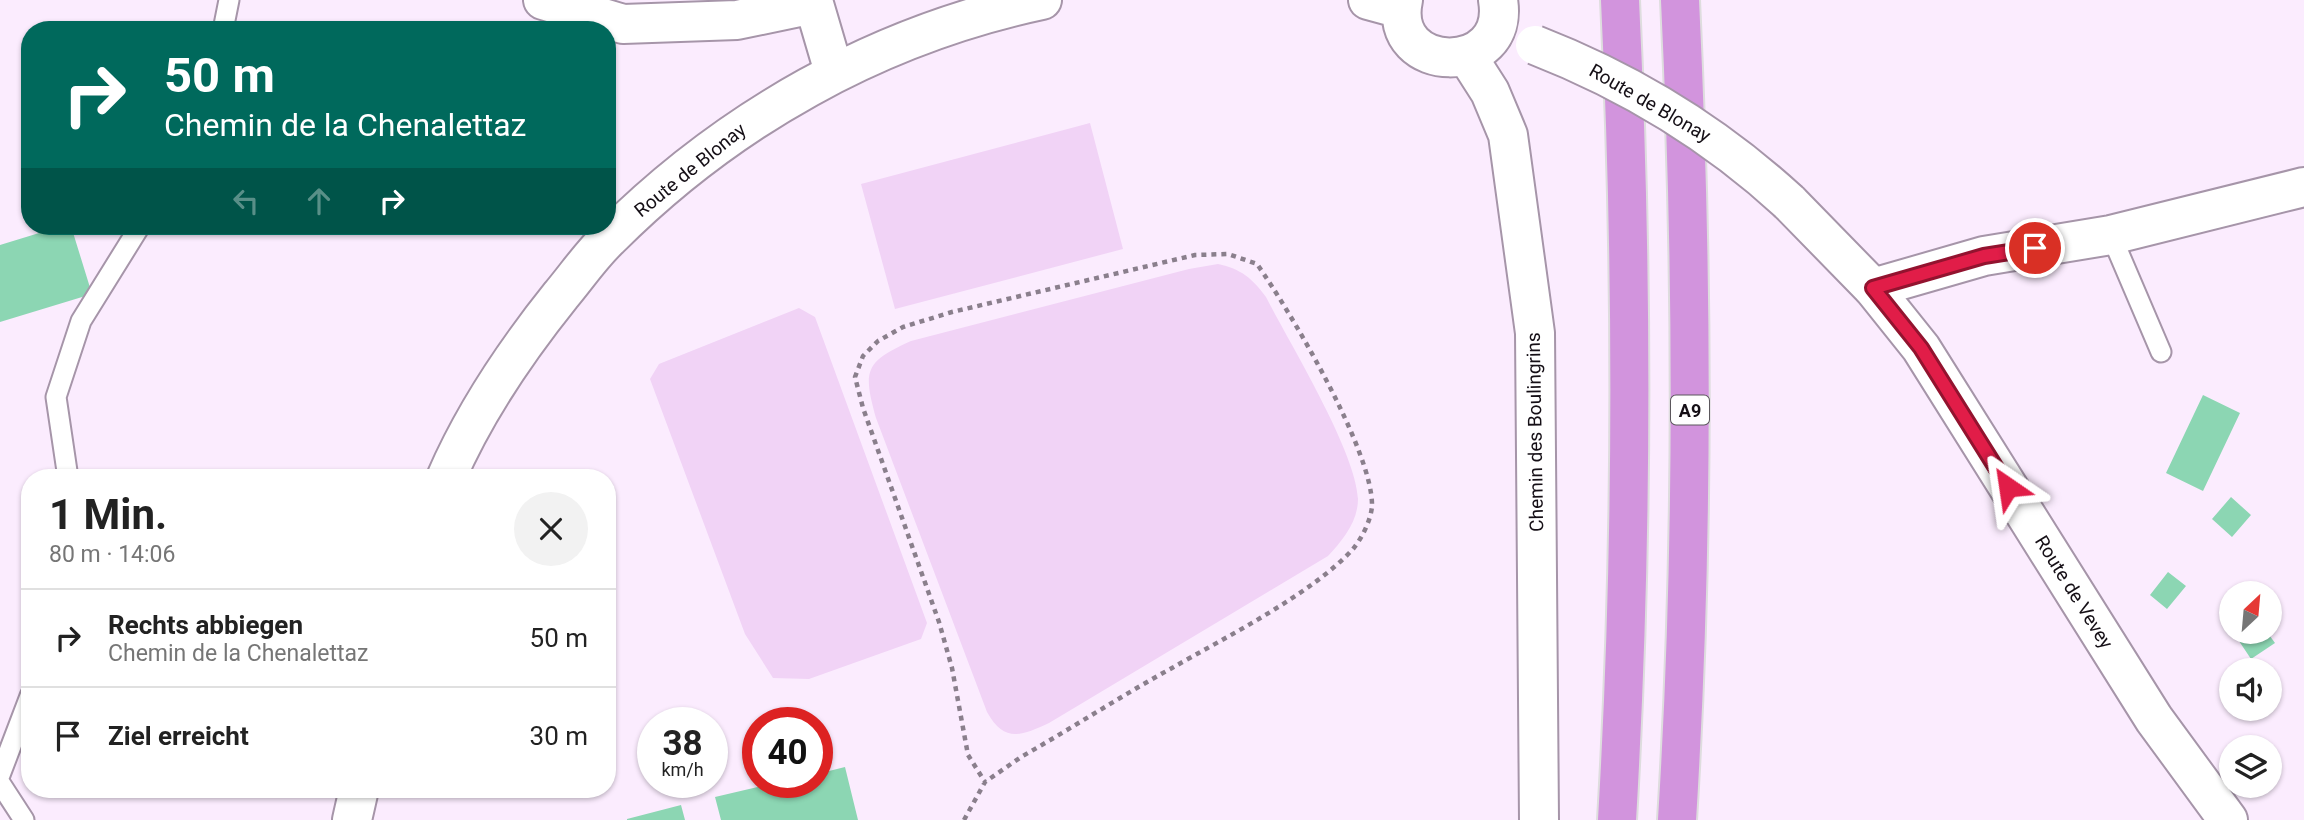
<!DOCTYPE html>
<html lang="de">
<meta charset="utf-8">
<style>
body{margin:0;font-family:Roboto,sans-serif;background:#f2f2f2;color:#222;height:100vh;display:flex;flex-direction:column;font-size:26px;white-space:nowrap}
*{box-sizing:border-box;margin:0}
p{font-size:23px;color:#767676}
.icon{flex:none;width:38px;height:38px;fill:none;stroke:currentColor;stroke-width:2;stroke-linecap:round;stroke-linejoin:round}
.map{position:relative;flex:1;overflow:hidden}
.details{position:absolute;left:21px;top:469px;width:595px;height:329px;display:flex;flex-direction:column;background:#fff;border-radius:28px;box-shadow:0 2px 5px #0004}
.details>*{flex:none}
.hud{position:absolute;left:21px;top:21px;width:595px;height:214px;border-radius:28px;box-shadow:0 2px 5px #0004;background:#00695c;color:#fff;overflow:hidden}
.needle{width:46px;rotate:26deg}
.buttons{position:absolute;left:2219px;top:581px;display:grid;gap:14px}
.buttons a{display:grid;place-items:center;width:63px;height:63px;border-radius:50%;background:#fff;box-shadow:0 2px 5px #0004;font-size:35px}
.speed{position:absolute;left:637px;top:707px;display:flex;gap:14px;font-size:35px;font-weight:700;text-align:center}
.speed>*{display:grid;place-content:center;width:91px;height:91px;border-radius:50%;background:#fff;box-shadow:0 2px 5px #0004;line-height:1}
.speed small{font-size:18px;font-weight:400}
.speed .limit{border:10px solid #d22;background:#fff;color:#111}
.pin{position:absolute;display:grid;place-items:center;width:60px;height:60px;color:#fff;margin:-30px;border:4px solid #fff;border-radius:50%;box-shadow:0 2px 7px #0007}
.me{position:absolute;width:77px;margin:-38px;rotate:328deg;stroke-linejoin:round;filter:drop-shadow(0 0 5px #0008)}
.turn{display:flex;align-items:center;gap:24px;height:147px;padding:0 28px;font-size:32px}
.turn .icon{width:91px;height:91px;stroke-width:2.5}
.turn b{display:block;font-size:49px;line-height:60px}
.lanes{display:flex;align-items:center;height:66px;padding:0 28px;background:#0003;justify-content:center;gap:35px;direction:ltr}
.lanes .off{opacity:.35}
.round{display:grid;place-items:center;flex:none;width:74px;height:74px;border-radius:37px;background:#f2f2f2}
.headline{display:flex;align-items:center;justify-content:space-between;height:119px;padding:0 28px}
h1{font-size:42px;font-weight:700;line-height:52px}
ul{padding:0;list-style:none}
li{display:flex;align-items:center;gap:21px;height:98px;padding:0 28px;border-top:2px solid #e0e0e0}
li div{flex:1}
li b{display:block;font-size:26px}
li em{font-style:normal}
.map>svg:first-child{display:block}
</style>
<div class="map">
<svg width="2304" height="820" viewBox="0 0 2304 820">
<rect width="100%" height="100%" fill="#fbecfe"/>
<path fill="#f1d3f6" d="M1090 123 1123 249 895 309 861 184Z
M1218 264C1241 269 1252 278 1266 297 1290 344 1356 451 1358 499 1358 522 1342 541 1328 556L1049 723C1021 736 1004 743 987 712L876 418C863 371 864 362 911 341L1189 269Z
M799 308 815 317 927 623 921 639 809 679 773 678 745 634 650 379 659 364Z"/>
<path fill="#8cd6b3" d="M62 226H71L92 294 0 322V245Z
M2203 395 2240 413 2203 491 2166 473Z
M2231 497 2251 515 2232 537 2212 519Z
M2168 572 2186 586 2167 609 2150 595Z
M2247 632H2267L2275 643 2251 659 2237 638Z
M845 767 858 820H721L715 797 779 782H817V774Z
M681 805 685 820H627V819Z"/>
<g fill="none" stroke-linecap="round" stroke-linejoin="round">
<g stroke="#a695a9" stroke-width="23">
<path id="service" d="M223 30 229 0
M2111 235 2161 352
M68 478 56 397 81 321 140 226
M0 775 30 696
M0 783 24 820"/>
</g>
<g stroke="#a695a9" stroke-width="42">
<path id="minor" d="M543 0 623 24 737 20 814 4 834 72
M1467 56 1490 92 1508 135 1535 333 1539 820
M1873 288 1984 256 2111 235 2304 187"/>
</g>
<g stroke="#a695a9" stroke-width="42">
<path id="tertiary" d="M1368 0 1401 9
M1403 0C1387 76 1511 77 1498 0
M1789 202 1873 288 1921 348 2154 719 2228 820
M446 478C475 411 516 351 561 295 577 276 591 255 609 238 728 119 877 35 1042 0
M352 820 359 789"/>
</g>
<g stroke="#deddde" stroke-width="42">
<path id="motorway" d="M1617 820C1633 547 1633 274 1620 0
M1677 820C1694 547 1693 273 1680 0"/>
</g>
<path stroke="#8a7f8c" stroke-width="4.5" stroke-dasharray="5 5" stroke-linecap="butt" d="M964 820 985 782 1021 757C1072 728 1121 696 1172 668 1226 637 1312 594 1353 549 1362 538 1371 520 1372 506 1373 451 1290 311 1257 264L1228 254 1195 255 952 312 903 327 878 341 863 356 855 377 863 408 939 622 952 668 968 755 985 782"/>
<use href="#service" stroke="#fff" stroke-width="19"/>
<use href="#minor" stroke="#fff" stroke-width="38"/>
<use href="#tertiary" stroke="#fff" stroke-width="38"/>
<use href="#motorway" stroke="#d294dd" stroke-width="38"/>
<g stroke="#a695a9" stroke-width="42" stroke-linecap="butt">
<path id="tertiary-bridge" d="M1535 45C1630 82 1714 133 1789 202"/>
</g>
<use href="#tertiary-bridge" stroke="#fff" stroke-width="38"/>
</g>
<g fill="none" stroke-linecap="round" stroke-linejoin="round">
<g stroke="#92132f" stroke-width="18">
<path id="route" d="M2008 487 1921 348 1873 288 1984 256 2035 248"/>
</g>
<use href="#route" stroke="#e11d48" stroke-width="12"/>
</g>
<g text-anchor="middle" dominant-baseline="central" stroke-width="7" stroke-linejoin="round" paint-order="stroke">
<rect fill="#fff" stroke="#5b575c" stroke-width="2" x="1671" y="395.5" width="38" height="29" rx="5"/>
<g font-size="18" font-weight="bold" fill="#150f16">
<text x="1690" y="410">A9</text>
</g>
<g font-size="19" fill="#150f16" stroke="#fff">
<text transform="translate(1650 103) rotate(30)">Route de Blonay</text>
<text transform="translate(690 170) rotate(-39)">Route de Blonay</text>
<text transform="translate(1535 432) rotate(-91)">Chemin des Boulingrins</text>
<text transform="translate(2074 592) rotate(58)">Route de Vevey</text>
</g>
</g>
</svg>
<div class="buttons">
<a><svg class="needle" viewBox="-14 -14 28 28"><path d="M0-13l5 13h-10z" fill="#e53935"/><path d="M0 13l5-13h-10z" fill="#767676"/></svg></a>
<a><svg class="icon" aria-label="sound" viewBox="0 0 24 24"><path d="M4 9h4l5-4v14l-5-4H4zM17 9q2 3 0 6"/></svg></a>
<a><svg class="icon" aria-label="layers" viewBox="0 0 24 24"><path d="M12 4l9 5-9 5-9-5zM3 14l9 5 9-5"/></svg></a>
</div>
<div class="speed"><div>38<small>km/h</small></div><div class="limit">40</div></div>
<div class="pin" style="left:2035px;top:248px;background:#d93025"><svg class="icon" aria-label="arrive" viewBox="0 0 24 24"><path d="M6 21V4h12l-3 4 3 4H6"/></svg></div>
<svg class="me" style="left:2008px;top:487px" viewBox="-20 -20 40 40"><path d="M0-17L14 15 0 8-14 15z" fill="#e11d48" stroke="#fff" stroke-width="4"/></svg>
<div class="hud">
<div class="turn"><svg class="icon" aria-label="right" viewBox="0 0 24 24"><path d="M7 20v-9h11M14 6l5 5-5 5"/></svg><div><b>50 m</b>Chemin de la Chenalettaz</div></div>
<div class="lanes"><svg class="icon off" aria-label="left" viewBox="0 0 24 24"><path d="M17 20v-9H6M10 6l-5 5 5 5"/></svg><svg class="icon off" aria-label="ahead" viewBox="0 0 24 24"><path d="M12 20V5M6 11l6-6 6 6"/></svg><svg class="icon" aria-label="right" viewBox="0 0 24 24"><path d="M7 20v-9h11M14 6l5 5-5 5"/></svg></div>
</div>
<section class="details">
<div class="headline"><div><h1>1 Min.</h1><p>80 m · 14:06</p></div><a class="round"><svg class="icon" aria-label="close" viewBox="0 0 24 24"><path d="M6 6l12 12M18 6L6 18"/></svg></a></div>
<ul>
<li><svg class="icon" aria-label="right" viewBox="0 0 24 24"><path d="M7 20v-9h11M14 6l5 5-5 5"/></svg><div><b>Rechts abbiegen</b><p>Chemin de la Chenalettaz</p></div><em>50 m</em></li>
<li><svg class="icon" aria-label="arrive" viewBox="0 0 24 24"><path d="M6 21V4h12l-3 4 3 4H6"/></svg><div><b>Ziel erreicht</b></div><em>30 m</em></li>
</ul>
</section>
</div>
